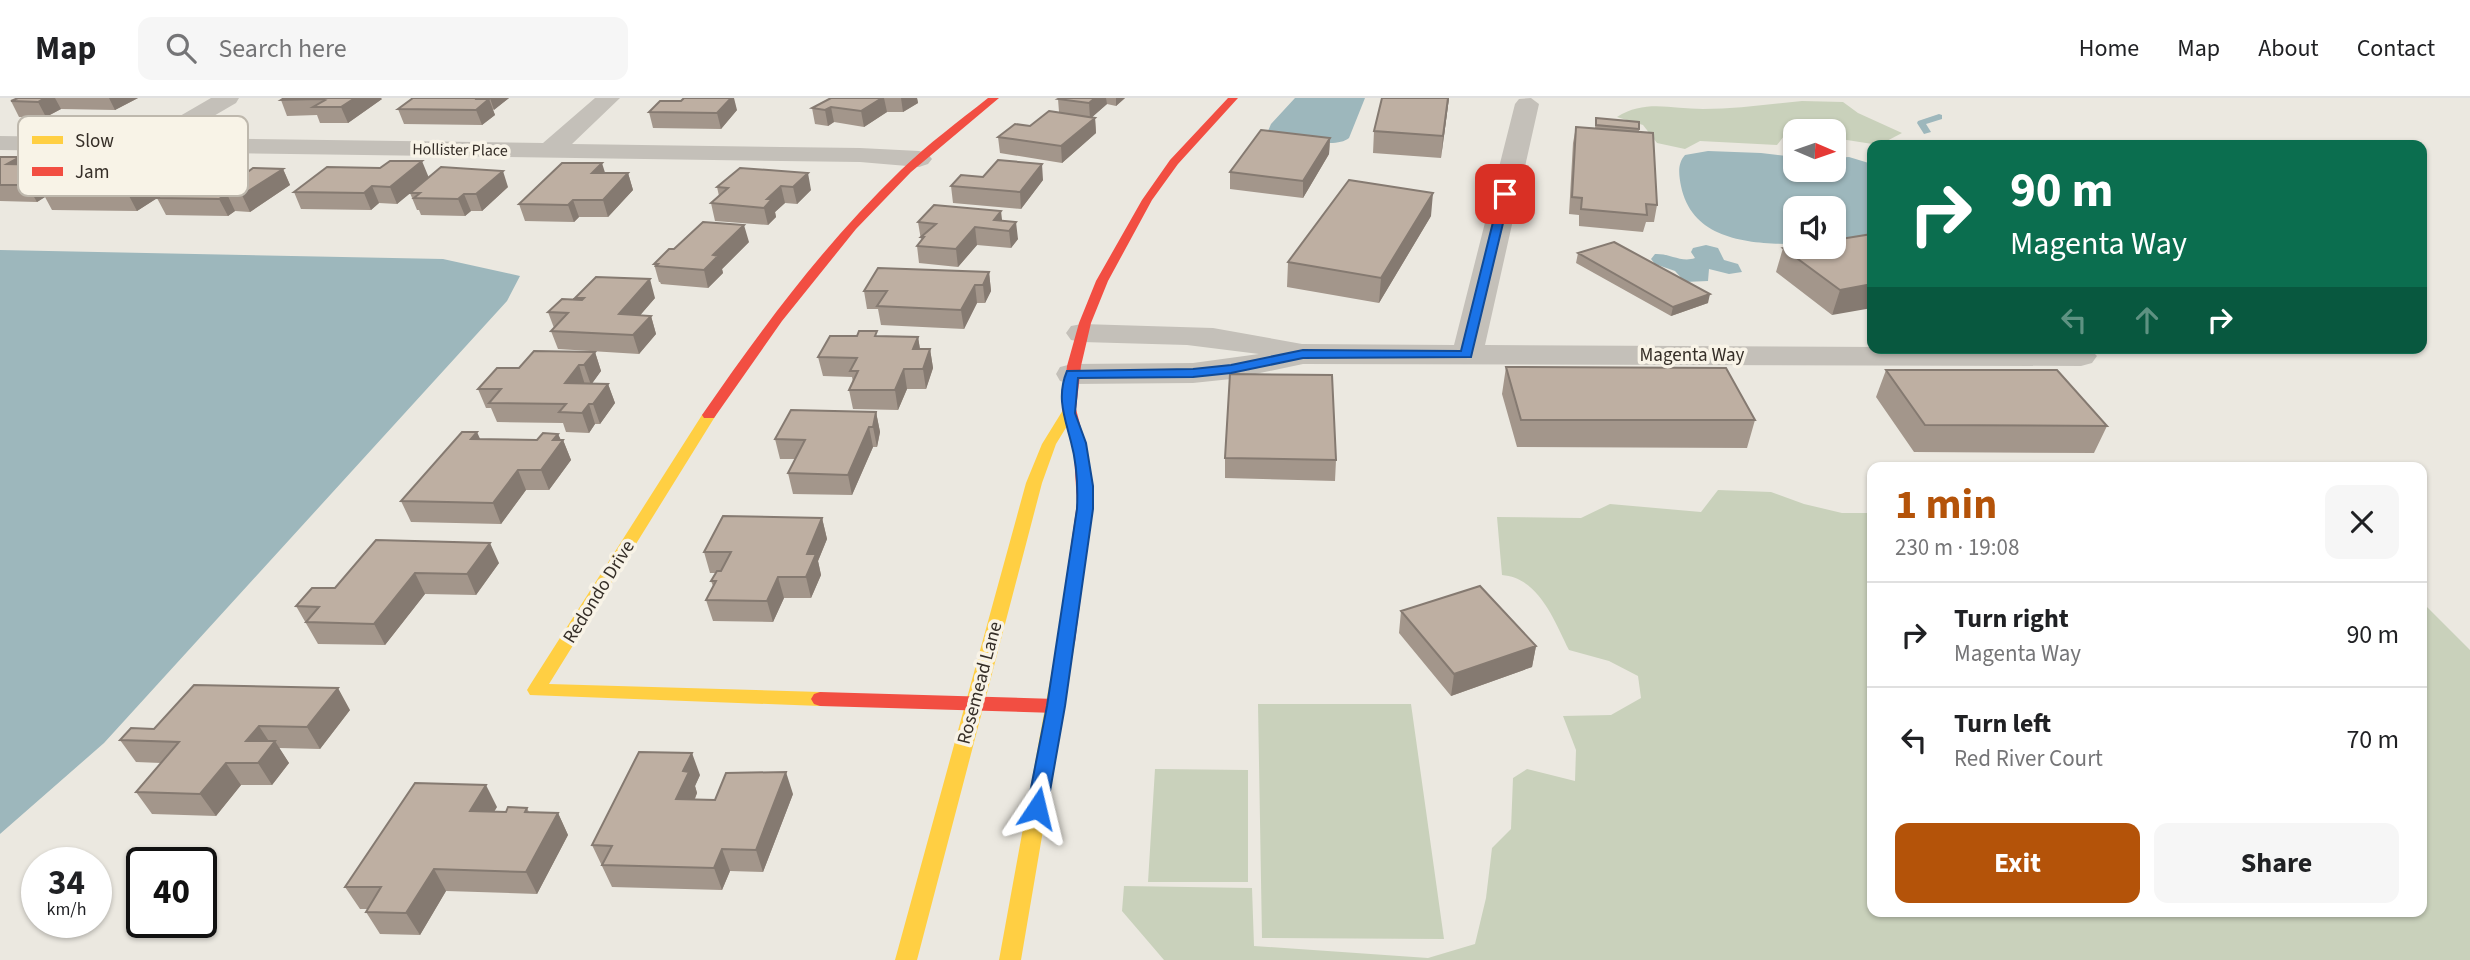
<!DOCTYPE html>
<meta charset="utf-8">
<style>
body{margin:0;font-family:"Source Sans 3",sans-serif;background:#f6f6f6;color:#202124;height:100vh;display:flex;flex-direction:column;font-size:26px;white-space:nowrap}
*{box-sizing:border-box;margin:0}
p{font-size:23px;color:#757577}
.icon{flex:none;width:38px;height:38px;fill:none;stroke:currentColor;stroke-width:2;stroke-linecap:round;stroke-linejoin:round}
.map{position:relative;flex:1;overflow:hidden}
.details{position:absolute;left:1867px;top:364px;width:560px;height:455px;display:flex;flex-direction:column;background:#fff;border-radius:14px;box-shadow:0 2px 5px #0004}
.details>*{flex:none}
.guide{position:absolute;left:1867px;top:42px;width:560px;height:214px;border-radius:14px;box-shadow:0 2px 5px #0004;background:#0b6e4f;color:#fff;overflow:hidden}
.needle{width:46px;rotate:92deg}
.controls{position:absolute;left:1783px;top:21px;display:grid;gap:14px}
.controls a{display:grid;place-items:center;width:63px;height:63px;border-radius:14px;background:#fff;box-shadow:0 2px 5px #0004;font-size:35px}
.speed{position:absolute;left:21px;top:749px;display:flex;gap:14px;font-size:35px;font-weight:700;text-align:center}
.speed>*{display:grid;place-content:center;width:91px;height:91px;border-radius:50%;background:#fff;box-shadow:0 2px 5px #0004;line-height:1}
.speed small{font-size:18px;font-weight:400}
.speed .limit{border:4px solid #111;border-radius:10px;background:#fff;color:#111}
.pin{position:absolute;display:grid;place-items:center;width:60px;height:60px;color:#fff;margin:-30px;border-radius:14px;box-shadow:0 4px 10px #0006}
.me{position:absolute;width:77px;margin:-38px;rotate:10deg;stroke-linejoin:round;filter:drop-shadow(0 0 5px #0008)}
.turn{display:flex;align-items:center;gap:24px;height:147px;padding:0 28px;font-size:32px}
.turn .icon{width:91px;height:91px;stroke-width:2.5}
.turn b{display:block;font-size:49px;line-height:60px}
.lanes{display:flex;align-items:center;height:66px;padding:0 28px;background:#0003;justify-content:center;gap:35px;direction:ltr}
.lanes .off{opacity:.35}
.round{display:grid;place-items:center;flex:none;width:74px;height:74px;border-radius:14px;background:#f6f6f6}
.headline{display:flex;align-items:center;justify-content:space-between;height:119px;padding:0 28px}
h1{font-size:42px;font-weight:700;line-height:52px;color:#b45309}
.action{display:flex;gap:14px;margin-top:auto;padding:14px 28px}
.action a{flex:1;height:80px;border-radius:14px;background:#b45309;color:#fff;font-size:28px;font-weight:700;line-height:80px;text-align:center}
.action a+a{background:#f6f6f6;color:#202124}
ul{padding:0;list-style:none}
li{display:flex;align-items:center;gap:21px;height:105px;padding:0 28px;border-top:2px solid #e0e0e0}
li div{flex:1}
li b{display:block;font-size:26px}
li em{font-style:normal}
header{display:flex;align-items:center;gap:42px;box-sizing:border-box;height:98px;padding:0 35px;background:#fff;border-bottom:2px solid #e0e0e0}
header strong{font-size:33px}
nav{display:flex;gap:38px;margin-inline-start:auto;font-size:24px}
.search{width:490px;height:63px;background:#f6f6f6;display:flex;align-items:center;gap:18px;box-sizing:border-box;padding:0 24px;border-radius:14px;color:#757577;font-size:26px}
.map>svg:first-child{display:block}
</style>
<header>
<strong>Map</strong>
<div class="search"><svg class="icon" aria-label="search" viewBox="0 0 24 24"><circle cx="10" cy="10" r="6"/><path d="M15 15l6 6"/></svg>Search here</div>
<nav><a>Home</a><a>Map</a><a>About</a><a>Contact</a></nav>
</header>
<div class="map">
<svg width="2470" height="862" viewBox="0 0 2470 862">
<rect width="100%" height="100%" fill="#ebe8e0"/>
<path fill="#c9d1bb" d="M1802 3 1843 4 1858 15 1902 35 1879 47 1834 40V33H1796L1795 38H1784L1777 47 1700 43 1685 51 1657 45 1643 27 1617 19C1645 1 1672 11 1703 11 1736 11 1769 6 1802 3Z
M1718 392 1771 394 1804 406 1842 415H1872V814H2422V504L2470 552V862H1164L1122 813 1124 788 1252 790 1254 848 1428 860 1475 846 1486 800 1492 750 1511 731 1513 680 1527 671 1575 683 1576 652 1563 618 1611 617 1641 600 1638 578 1609 563 1569 552C1554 522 1539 480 1502 477L1497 419 1581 420 1610 406 1701 414Z
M1258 606H1411L1444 841 1262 840Z
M1155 671 1248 672V784H1148Z"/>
<path fill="#9db7bc" d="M1295 0H1365L1349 40C1333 53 1288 37 1268 33L1271 26Z
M1708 53 1761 55 1795 59 1796 72H1834V60L1849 59 1872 66V140L1834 144V110H1796L1795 146C1749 146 1692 142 1681 88 1679 77 1677 66 1685 57Z
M1706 147 1718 150 1724 162 1738 166 1742 174 1729 176 1709 171 1708 183 1685 184 1675 173 1655 166 1651 161 1655 156C1669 155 1681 165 1695 160L1691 154 1693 150Z
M0 152 443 161 520 178 507 203 104 645 0 736Z"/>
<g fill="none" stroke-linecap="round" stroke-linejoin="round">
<path fill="#9db7bc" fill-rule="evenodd" d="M1939 16 1942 17V21L1926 26 1931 34 1924 36 1917 25 1918 23Z"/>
<path fill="#c4c0b9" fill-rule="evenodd" d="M211 0H239L236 5 176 40 543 45 595 0H620L572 46 860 50 919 53 928 56 932 61 928 66 919 69 860 64 0 52V38L142 40Z
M1531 0 1539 6 1485 247 2089 250 2097 258 2092 265 2081 268 1303 266 1231 281 1193 285 1072 286 1060 283 1056 276 1060 269 1072 266 1193 265 1259 256 1187 247 1082 244 1071 242 1066 235 1071 228 1082 226 1213 230 1302 246 1454 247 1515 6 1519 1Z"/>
<path fill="#ffcf43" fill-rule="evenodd" d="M1068 311 1075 315 1056 346 1042 385 917 862H895L1026 385 1042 346 1063 312Z
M709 313 716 317 549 586 820 594 826 596 829 601 826 606 820 608 530 597 527 592 530 587 702 317Z
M1066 538 1072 540 1075 544 1021 862H999L1057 544 1060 540Z"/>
<path fill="#f24e42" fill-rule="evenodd" d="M988 0H999L911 74 856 131 782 223 714 320H704L702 317C762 230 825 145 901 72 928 46 959 23 988 0Z
M1228 0H1238L1178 66 1152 102 1108 183 1091 225 1081 268 1076 311 1088 357 1093 405 1075 544 1072 548H1060L1057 544 1077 405 1074 357 1062 311 1067 268 1079 225 1096 183 1142 102 1170 62Z
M820 594 1056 601 1063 603 1065 608 1063 613 1056 615 820 608 814 606 811 601 814 596Z"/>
</g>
<path fill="#a3968b" d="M18 0H138L115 12 61 11 46 19H19L11 3Z
M284 0 382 1 348 25H320L317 17 287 18 281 2Z
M413 0H509L493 12 495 17 482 27 404 26 398 11Z
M831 0H917L918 5 903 14H887L864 29 834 24 828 28 815 26 812 10Z
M1060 0H1125L1116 8 1107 6 1092 19 1095 20 1096 35 1062 65 1000 55 998 39 1030 28 1059 14 1058 1Z
M1382 0H1449L1441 60 1373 55 1374 33Z
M737 12 721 31 653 30 649 14Z
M1596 20 1639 24V34L1657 107 1654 124H1646L1643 134 1579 128V117L1569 116 1573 45 1576 29 1595 30Z
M1330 40 1329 56 1303 100 1230 91V74Z
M0 59 69 79 139 61 142 68H172L181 85 249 73 283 71 290 87 250 114 235 113 228 118 166 117 157 100 137 113 52 112 45 99 37 104 0 103Z
M740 70 811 92 797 106 785 105 775 114 776 119 768 127 715 123 711 105 719 98 717 89Z
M605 75H628L633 92 608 119H579L574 124 525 123 519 106Z
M429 79 508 89 482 113H471L465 118 421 117 419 112H417L410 95 412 93 397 106 379 105 371 112 301 111 294 94Z
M1043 82 1021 111 953 105 951 88Z
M1431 118 1379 205 1287 189 1288 164Z
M1002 123 1018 141 1011 150 977 147 958 169 919 165 917 148 921 142 918 124Z
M1872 136 1832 217 1776 174 1783 150Z
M749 144 722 171 723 175 708 190 661 186 660 184H659L654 166 674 151Z
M1578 155 1708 205 1671 218 1576 165Z
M989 174 991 193 985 205H977L964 231 881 227 878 211H867L864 193Z
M575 200H655L640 217 651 218 656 236 639 256 558 251 551 233 554 230 548 214 576 201Z
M878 238 918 239 920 251H930L933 270 926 291H907L898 312 853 311 849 292 853 284 852 279 823 278 818 259Z
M595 254 601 273 592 285 608 286 615 305 600 326H595L589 335 566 334 563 325 497 324 491 310H486L478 291 519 270Z
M1506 269 1755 322 1747 350 1517 349 1502 296Z
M1886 272 2107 328 2094 355 1914 354 1876 299Z
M876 314 880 334 877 349H873L852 397 793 396 788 375 795 361H780L775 341Z
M558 336 561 342H563L571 362 549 392H526L501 426 411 424 401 403 480 341 537 342Z
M1225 360 1336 362 1335 383 1225 380Z
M822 420 827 441 818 463 821 477 811 500H784L773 524 713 523 706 502 713 488 711 483 716 475H710L704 454Z
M376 442 499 465 476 497 425 496 385 547 318 546 296 508 335 490Z
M1401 513 1536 548 1532 569 1451 598 1399 535Z
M350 612 320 651 279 650 289 665 272 687H241L216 718 152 716 136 694 161 665 136 664 120 642 154 631Z
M700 677 695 688 697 695 695 701 715 702 793 696 763 774 730 773 722 792 612 789 592 747Z
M497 709 494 713 506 714 527 710 529 714 558 715 568 737 537 796 446 793 420 837 380 836 366 814 368 811H360L345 789Z"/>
<path fill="#857a71" d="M45 0H55L61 11 46 19 38 4Z
M109 0H138L115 12Z
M355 0H381L382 1 348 25 341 9Z
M477 0H483L485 5 489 1 495 17 482 27 476 12 475 1Z
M490 0H509L494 12Z
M720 0H734L737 12 721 31 717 15Z
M882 0H884L887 14 864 29 861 13Z
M901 0H917L918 5 903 14Z
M1095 0H1106L1107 6 1090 21 1089 5Z
M1116 0H1125L1116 8Z
M1448 0H1449L1441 60 1443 38Z
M831 9 834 24 828 28 825 12Z
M1095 20 1096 35 1062 65 1061 48Z
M1330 40 1329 56 1303 100V83Z
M20 59 29 76 7 66Z
M139 61 147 77 127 68Z
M422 63 429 80 397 106 390 89Z
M602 65 607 81 592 75Z
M1042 66 1043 82 1021 111 1020 94Z
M62 67 71 84 42 95 45 99 37 104 27 87Z
M172 68 181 85 137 113 128 96Z
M283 71 290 87 250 114 242 97Z
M503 73 508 89 482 113 476 96Z
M628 75 633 92 608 119 603 102Z
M808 75 811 92 797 106 793 89Z
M372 88 379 105 371 112 364 95Z
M781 88 785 105 775 114 776 119 768 127 764 110 767 101Z
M1433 95 1431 118 1379 205 1381 180Z
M227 96 235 113 228 118 219 101Z
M464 96 471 113 465 118 458 101Z
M573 102 579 119 574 124 568 107Z
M1001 113 1003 130 994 122Z
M1016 124 1018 141 1011 150 1009 133Z
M744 127 749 144 722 171 723 175 708 190 704 172 713 157Z
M975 129 977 147 958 169 956 151Z
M989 174 991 193 985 205 983 187Z
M650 181 655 200 625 235 619 216Z
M1872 186V210L1832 217 1840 192Z
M975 187 977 205 964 231 961 212Z
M1710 196 1708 205 1671 218 1673 209Z
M651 218 656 236 639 256 633 237Z
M918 239 921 258 913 251Z
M930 251 933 270 926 291 923 271Z
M595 254 601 273 591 287 584 267Z
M579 267 585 287 565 285Z
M904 271 907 291 898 312 895 292Z
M608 286 615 305 600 326 593 306Z
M589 306 595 326 589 335 582 315Z
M876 314 880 334 877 349 873 329Z
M869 329 873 349 852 397 848 377Z
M477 334 486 354 471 341Z
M558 336 562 345 563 342 571 362 549 392 541 372 553 342Z
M518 372 526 392 501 426 493 405Z
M822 420 827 441 818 463 821 477 811 500 806 479 807 456Z
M490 445 499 465 476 497 467 476Z
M415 475 425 496 385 547 374 526Z
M778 479 784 500 773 524 767 503Z
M1536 548 1532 569 1451 598 1454 576Z
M338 590 350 612 320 651 307 629Z
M259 628 272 648 275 643 289 665 272 687 258 665 246 643Z
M692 655 700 677 695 688 697 695 685 723 676 701 683 673Z
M226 665 241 687 216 718 200 696Z
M786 674 793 696 763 774 756 752Z
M486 687 497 709 481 735 470 713Z
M558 715 568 737 537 796 526 774Z
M722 751 730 773 722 792 714 770Z
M434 771 446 793 420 837 406 815Z"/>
<path fill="#beafa2" stroke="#857a71" stroke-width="2" d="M18 0H45L38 4 11 3Z
M284 0H355L341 9H313L325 2 321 1 281 2Z
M413 0H477L475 1H489L476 12 398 11Z
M684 0H731L717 15 649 14 660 3H681Z
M831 0H882L861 13 831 9 825 12 812 10Z
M1060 0H1095L1089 5 1058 1Z
M1382 0H1448L1443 38 1374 33Z
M1049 13 1095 20 1061 48 998 39 1015 26 1030 28Z
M1596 20 1639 24V31L1596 27Z
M1576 29 1653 35 1657 107 1646 106 1647 117 1581 111 1582 100 1572 99Z
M1261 32 1330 40 1303 83 1230 74Z
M0 59H20L7 66 62 67 27 87H0Z
M998 62 1042 66 1020 94 951 88 961 77 983 79Z
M390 63H422L390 89 372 88 364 95 294 94 327 69 380 70Z
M562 65H602L592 75H628L603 102H573L568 107 519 106Z
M441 69 503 73 476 96H464L458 101 414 100 420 95H410Z
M253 70 283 71 242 97 227 96 219 101 157 100 203 71 249 73Z
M740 70 808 75 793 89 781 88 767 101H772L764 110 711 105 728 90 717 89Z
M1349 82 1433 95 1381 180 1288 164Z
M934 107 1001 113 994 122 1016 124 1009 133 975 129 956 151 917 148 924 139H921L936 126 918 124Z
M703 124 744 127 713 157 718 158 704 172 656 168 658 166H654L669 151H674Z
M1872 136V186L1840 192 1783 150 1796 148V149H1834V142Z
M1614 144 1710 196 1673 209 1578 155Z
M878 170 989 174 983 187H975L961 212 877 208 887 193H864Z
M596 179 650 181 619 216 651 218 633 237 551 233 568 215 548 214 562 201 582 202 584 200H575Z
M859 233H877L875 238 918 239 913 251H930L923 271H904L895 292H849L858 273H850L857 260 818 259 830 238H857Z
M534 253 595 254 584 267H579L565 285 608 286 593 306H589L582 315 559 314 566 306 489 305 501 291H478L497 270H519Z
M1506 269 1726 270 1755 322H1521Z
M1886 272H2057L2107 328 1925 327Z
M1230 276 1332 277 1336 362 1225 360Z
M791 312 876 314 873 329H869L848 377 788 375 805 342 775 341Z
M462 334H477L471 341 537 342 543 335 558 336 553 342H563L541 372H518L493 405 401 403Z
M723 418 822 420 807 456H816L806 479H778L767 503 706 502 716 483H711L717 473H721L731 454H704Z
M376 442 490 445 467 476 415 475 374 526 306 524 319 509 296 508 312 490H335Z
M1480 488 1536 548 1454 576 1401 513Z
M194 587 338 590 307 629 259 628 246 643H275L258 665H226L200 696 136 694 179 644 120 642 131 630 154 631Z
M639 654 692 655 683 673 689 674 676 701 715 702 726 675 786 674 756 752 722 751 714 770 602 767 612 748 592 747Z
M415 685 486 687 470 713 506 714 508 709 527 710 525 714 558 715 526 774 434 771 406 815 366 814 381 789H345Z"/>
<path fill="#1a73e8" stroke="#114b97" stroke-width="2" d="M1505 93 1510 96 1471 259 1303 260 1231 275 1193 279 1078 280 1075 315 1086 345 1093 388V411L1065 608 1047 710 1045 715 1037 717 1030 715 1027 710 1047 608 1077 411C1078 389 1077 366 1071 344 1065 320 1056 299 1067 273L1193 271 1231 267 1303 252 1461 253 1500 96Z"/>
<g text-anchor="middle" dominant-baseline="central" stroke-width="7" stroke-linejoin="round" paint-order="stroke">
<g font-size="16" fill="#352e27" stroke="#f8f3e7">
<text transform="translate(460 52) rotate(1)">Hollister Place</text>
</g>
<g font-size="19" fill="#352e27" stroke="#f8f3e7">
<text x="1692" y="257">Magenta Way</text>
<text transform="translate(599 494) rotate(-58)">Redondo Drive</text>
<text transform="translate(980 585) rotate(-75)">Rosemead Lane</text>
</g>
</g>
<rect x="18" y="18" width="230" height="80" rx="10" fill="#f8f3e7" stroke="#beb8ad" stroke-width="2"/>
<rect x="32" y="38" width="31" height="8" fill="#ffcf43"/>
<rect x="32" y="69" width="31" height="9" fill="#f24e42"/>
<g font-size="19" fill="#352e27">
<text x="75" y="49">Slow</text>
<text x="75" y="80">Jam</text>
</g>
</svg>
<div class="controls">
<a><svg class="needle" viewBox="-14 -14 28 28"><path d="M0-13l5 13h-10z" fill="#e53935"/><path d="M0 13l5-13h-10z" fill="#757577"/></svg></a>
<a><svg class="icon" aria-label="sound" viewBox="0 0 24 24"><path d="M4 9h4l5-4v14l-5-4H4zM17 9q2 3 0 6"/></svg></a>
</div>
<div class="speed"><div>34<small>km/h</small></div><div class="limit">40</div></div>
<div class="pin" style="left:1505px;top:96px;background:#d93025"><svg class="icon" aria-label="arrive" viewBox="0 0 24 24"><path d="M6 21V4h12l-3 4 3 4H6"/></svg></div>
<svg class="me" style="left:1037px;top:710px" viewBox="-20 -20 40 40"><path d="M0-17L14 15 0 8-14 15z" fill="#1a73e8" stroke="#fff" stroke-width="4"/></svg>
<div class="guide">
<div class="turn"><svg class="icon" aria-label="right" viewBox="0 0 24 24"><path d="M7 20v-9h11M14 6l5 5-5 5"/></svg><div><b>90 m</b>Magenta Way</div></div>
<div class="lanes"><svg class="icon off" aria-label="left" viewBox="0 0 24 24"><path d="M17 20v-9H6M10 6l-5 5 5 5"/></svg><svg class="icon off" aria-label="ahead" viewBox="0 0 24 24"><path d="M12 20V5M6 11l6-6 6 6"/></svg><svg class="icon" aria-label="right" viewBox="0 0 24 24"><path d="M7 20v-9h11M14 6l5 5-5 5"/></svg></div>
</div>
<section class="details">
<div class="headline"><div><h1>1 min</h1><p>230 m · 19:08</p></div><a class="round"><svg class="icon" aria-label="close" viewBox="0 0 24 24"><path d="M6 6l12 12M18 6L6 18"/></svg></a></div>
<ul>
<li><svg class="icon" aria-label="right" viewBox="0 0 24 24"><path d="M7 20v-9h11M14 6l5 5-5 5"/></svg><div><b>Turn right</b><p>Magenta Way</p></div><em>90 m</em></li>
<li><svg class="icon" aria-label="left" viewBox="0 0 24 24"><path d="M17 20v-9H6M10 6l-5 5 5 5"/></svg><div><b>Turn left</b><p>Red River Court</p></div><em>70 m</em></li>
</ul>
<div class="action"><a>Exit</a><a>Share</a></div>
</section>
</div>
